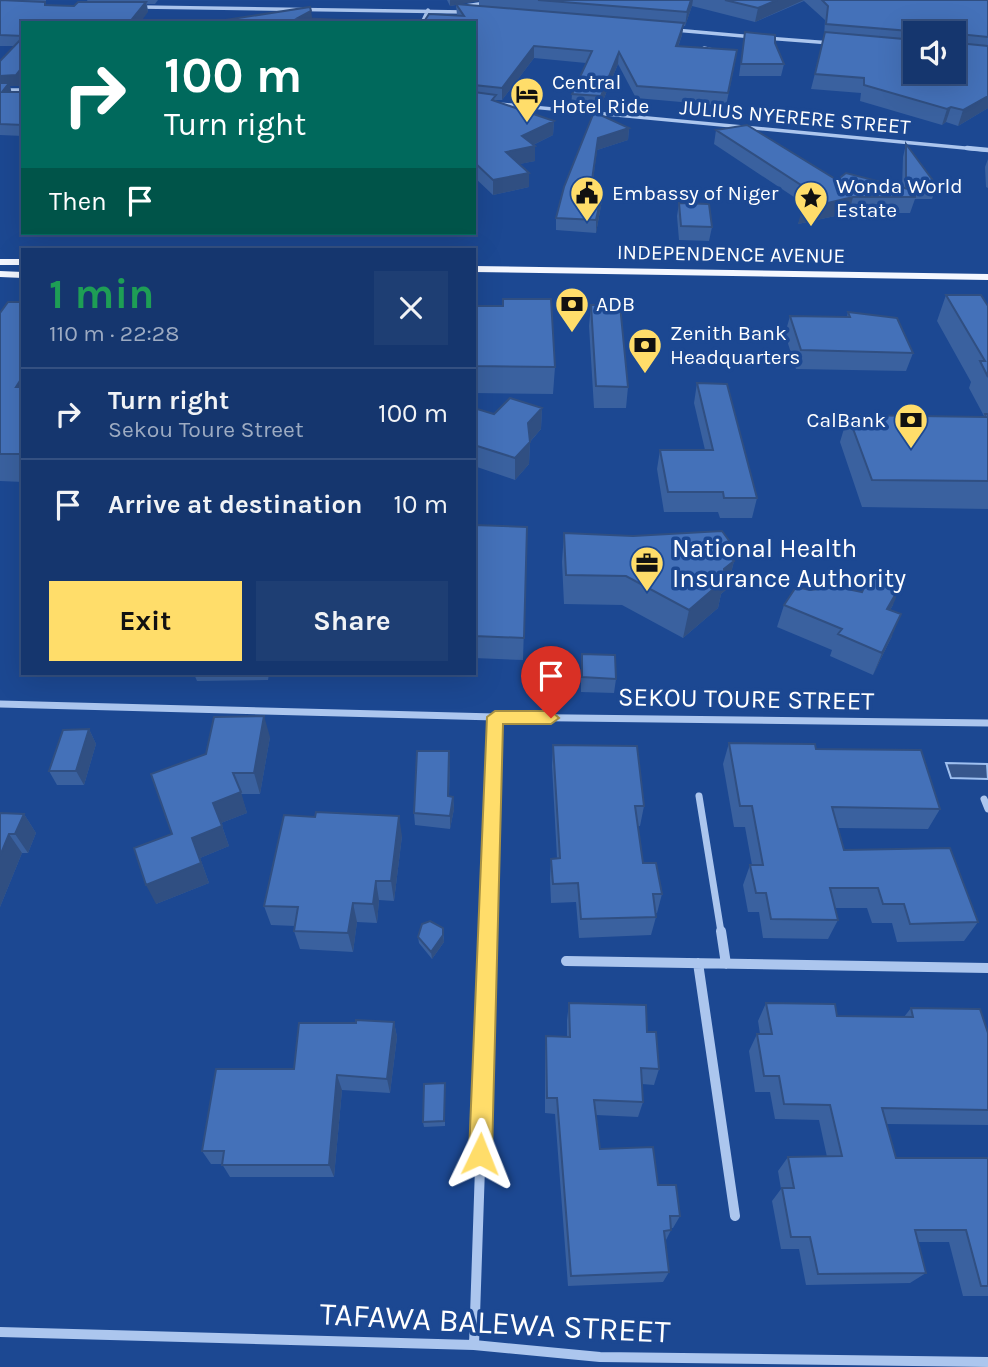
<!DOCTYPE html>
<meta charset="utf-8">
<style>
body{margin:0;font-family:Karla,sans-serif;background:#1e3e73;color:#f1f3f6;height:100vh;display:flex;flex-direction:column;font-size:26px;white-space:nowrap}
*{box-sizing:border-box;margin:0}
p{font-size:23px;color:#9dabc2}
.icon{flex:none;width:38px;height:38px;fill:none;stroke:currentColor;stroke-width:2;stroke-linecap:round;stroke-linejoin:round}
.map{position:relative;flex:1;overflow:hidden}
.panel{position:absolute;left:21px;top:248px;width:455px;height:427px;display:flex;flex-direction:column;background:#15366e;border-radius:0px;box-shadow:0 7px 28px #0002,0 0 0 2px #345081}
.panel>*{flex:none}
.top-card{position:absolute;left:21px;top:21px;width:455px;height:214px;border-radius:0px;box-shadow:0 7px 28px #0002,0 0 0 2px #345081;background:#00695c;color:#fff;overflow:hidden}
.buttons{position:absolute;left:903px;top:21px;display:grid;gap:14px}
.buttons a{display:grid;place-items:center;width:63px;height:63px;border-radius:0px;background:#15366e;box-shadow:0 7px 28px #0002,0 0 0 2px #345081;font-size:35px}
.pin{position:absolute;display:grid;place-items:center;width:60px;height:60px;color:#fff;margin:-72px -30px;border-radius:50% 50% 50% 0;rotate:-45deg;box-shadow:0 0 7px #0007}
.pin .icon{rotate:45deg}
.me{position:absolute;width:77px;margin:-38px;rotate:2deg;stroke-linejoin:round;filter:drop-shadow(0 0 5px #0008)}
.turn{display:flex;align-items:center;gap:24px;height:147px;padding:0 28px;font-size:32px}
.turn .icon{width:91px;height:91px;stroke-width:2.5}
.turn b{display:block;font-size:49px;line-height:60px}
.then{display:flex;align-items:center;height:66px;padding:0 28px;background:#0003;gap:14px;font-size:26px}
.round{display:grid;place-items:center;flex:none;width:74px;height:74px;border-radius:0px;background:#1e3e73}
.head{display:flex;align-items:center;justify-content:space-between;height:119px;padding:0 28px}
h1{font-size:42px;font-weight:700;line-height:52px;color:#1e9e55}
.action{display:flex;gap:14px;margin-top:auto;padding:14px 28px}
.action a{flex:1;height:80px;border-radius:0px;background:#ffdd6a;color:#111;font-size:28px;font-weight:700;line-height:80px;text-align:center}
.action a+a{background:#1e3e73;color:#f1f3f6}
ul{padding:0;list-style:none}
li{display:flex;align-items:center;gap:21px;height:91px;padding:0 28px;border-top:2px solid #345081}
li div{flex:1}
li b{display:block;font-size:26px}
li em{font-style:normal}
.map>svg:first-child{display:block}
</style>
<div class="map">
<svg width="988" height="1367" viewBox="0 0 988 1367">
<rect width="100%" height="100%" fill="#1c4892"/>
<path fill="#37578d" stroke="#9fc0f0" stroke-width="2" d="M946 763 987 764 988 779 951 778Z"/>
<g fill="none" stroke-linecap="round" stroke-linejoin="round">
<path stroke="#acc6ee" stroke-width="3.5" d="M465 6 506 0
M141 7 465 12
M422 23 428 10
M675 30 754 37
M766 38 831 43
M704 48 721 52 711 54 701 51Z
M0 90H23
M499 104 986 150"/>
<path stroke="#acc6ee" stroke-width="4.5" d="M967 148 988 150"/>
<path stroke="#acc6ee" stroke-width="7" d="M0 704 495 717 988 723
M699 796 721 932
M984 799 988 809
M488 932 495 717"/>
<path stroke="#acc6ee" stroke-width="10" d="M721 931 726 964
M566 961 988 968
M698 963 735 1216
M0 1332 474 1345 600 1357 988 1362
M474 1345 488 931"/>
<path fill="#f4f7ff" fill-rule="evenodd" d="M0 259H23V265H0Z
M474 266 988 274V280L474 272Z
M0 271 23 272V278L0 277Z"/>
</g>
<path fill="#3a619f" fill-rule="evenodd" d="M0 0H46V5L74 6 88 2 87 0H158L155 4H147L148 12 23 23V81L19 86H10L11 92H23V136L0 135V61L14 46H0Z
M447 0H988V108L958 126 946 122 942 125 860 101 861 93 811 89 824 38 825 20 804 1 755 22 692 6 685 26H683L682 35 678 47 735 62 726 106 636 98 618 64 600 108 571 107 572 94 586 63 534 58 502 100H496V102L554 121 553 135 533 145 535 161 519 164 529 187 493 195 474 177V23L457 15 456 5 450 6ZM479 1V6L458 4ZM915 33H954L915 72Z
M745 32 775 43 784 64 781 76H739Z
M594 112 629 128 628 140 597 150 592 187 603 188 602 200 596 233 556 230V218Z
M716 130 837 180 902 188 903 157 906 144 937 186 932 199H915L910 213H849L798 224 806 205 714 144Z
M988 159V188L986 187 985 167Z
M679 203 712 227 709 241 679 240 677 216Z
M946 295 988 306V509L862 507 840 442 848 415 983 417 984 416 969 388 971 382 937 321Z
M23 302V482L0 481V313Z
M591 305 628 387 626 408H594L589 326Z
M474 306H503L555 367 553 394 474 393Z
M848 312 913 353 906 371 796 369 785 334 790 316 847 317Z
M697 383 757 498 752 518H720L718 512H664L657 469 660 450H705L694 403Z
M474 408 494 414 542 408 541 429 530 442 529 464 515 480 474 466Z
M474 525 527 527 523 660 474 658Z
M564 533 731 558 734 561 727 589 721 594 718 608 683 638 622 605 564 604 562 562Z
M784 605H893L890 610 892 636 873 675 830 656 832 650 777 627Z
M582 654 616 679 614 693 581 692V669Z
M194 674H269L268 680 197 681Z
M89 729 96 744 84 785H57L49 771Z
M270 737 260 794H241L247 813 221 823 229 846 200 858 209 883 156 904 172 834Z
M729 743 816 749 940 809 928 829 838 828 844 850 978 922 964 941 897 942 892 923H872L867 908H835L838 920 828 939 763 938 759 912H748L743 885 750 865H752L745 827H734L723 764Z
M553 745 644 806 640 826H638L643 863 662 894 657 913H655L656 917 651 935 579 938 576 902 551 903 550 878 551 859 557 858 552 766Z
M450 764 449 796 453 797 454 809 450 829 415 825 414 813Z
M0 813 24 814 36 833 28 853H22L0 907Z
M402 836 394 901 379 900 377 923 357 922 353 952 300 949 294 931 295 926 271 925 264 906Z
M443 928 444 942 432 959 419 943 418 937Z
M569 1003 647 1032 659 1069 654 1085 642 1084 643 1102 638 1117 596 1115 600 1149 658 1185 680 1216 673 1228H671V1230L665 1242 669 1272 663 1282 568 1286 555 1114 545 1113V1053L546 1036 567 1037V1020Z
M766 1003 837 1016 904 1017 911 1008 988 1033V1125L886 1124 896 1158H988V1296H963L949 1242H918L926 1273 910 1283 806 1285 799 1249H781L772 1201 781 1189 778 1171 788 1157H827L819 1120 775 1119 770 1092H755L749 1051 757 1034H760L758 1021Z
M394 1022 397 1037 390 1093 342 1090 334 1177H230L222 1164H211L202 1151 294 1069Z
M445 1083V1126L424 1127 423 1122Z"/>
<path fill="#304f82" d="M450 0H479V1L450 6Z
M691 0H693L692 6 685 26 687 12Z
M777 0H804L755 22 758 8Z
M146 2 148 12 140 23H129Z
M311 11 313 23 298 18Z
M684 23 682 35 674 58 676 46Z
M534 46V58L502 100V88Z
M619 52 618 64 600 108 601 96Z
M23 66V81L19 86H10L12 94 2 92 0 87V76Z
M988 96V108L958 126 963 110Z
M951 107 946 122 942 125 947 109Z
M554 121 553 135 527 148 535 146V161L506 167V152L522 136Z
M629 128 628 140 597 150 590 199 598 138Z
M529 173V187L493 195V180Z
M603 188 602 200 596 233V220Z
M853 197 849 213 798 224 802 209Z
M23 376V403L16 387Z
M542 408 541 429 528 444V423Z
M530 442 529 464 515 480V458Z
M733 546 729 565 734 561 727 589 721 594 718 608 683 638 689 610 725 554Z
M902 583 893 605 878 631 887 609Z
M901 614 892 636 873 675 882 653Z
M264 716 270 737 260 794 254 773Z
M89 729 96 744 84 785 76 771Z
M449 751 450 764 448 809V796Z
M241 792 247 813 221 823 213 803Z
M453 797 454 809 450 829V816Z
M24 814 36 833 28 853 15 834Z
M399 816 402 836 394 901 391 881Z
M222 826 229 846 200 858 209 883 156 904 146 885 192 838Z
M9 834 22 853 0 907V856Z
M376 881 379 900 377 923 373 904Z
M353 903 357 922 353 952 348 933Z
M443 935 444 942 432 959 431 952Z
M394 1022 397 1037 390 1093 387 1079Z
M337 1075 342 1090 334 1177 329 1165Z"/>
<path fill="#4471b9" stroke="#304f82" stroke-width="2" d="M0 0 45 2V5L74 6 78 2H146L129 23H23V36L0 35Z
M538 0H691L687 12Z
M725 0H777L758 8Z
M822 0H988V37L959 34 954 39 958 43 988 46V96L963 110 951 107 947 109 864 85V78L815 74 825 32 915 40V72H954V33H921V32L826 24 828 6Z
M456 4 684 23 676 46 737 50 728 93 637 86 619 52 601 96 572 94 592 51 534 46 502 88 474 85V23H423L429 14 464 16Z
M310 7 311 11 298 18 342 20 346 23H206Z
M745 32 775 35V43L784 64H741Z
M23 37V66L16 75 0 76V61Z
M0 83H9L2 92H23V125L0 124Z
M474 92 496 95 492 100 554 121 522 136 535 146 506 152 529 173 493 180 474 162Z
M594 112 629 128 598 138 591 187 603 188 596 220 556 218 564 187Z
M747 125 837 180 846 173 916 191 915 197H853L802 209 818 196 716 130Z
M906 144 937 186H906Z
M679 203 709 204 712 227 681 226Z
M946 295H981L988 306V377L980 361H985Z
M503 299H551L555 367 474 366V306H503Z
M8 302H23V376L16 387H23V454H0V313Z
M591 305H620L628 387 596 386Z
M848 312 897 318 913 353 801 350 790 316 850 317Z
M697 383 727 384 757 498H724L723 492H668L660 450H713Z
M510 398 542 408 528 423 530 442 515 458 474 445V408L494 414Z
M985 414H988V481L872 480 848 415 986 417Z
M474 525 527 527 524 638 474 636Z
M722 531 733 546 725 554 734 561 724 569 725 579 689 610 626 576 566 575 564 533 633 536Z
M871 572 902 583 887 609 901 614 882 653 838 634 842 629 784 605 796 587 810 590 838 587 862 592Z
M582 654 615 655 616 679 582 677Z
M264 716 254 773H233L241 792 213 803 222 826 192 838 201 863 146 885 134 848 172 834 151 774 206 754 214 717Z
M89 729 76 771H49L63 730Z
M729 743 815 744 816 749 921 750 940 809 832 807 844 850 950 848 978 922 910 924 904 904H883L878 888H830L838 920 771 919 766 893H756L750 865H763L752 806H740Z
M553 745 637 746 644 806H635L643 863H656L662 894H653L656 917 581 919 578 883 553 884 551 859 560 858Z
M417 751H449L448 796 453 797 450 816 414 813Z
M316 812 399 816 391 881H376L373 904 353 903 348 933 294 931 298 907 264 906 284 815 315 817Z
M0 813 24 814 15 834H9L0 856Z
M430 921 443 928V935L431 952 418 937 422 924Z
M569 1003 646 1005 647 1032H656L659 1069 641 1068 643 1102 594 1100 600 1149 653 1147 658 1185H676L680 1216H670L671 1230 664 1231 669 1272 571 1276 557 1098H547L546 1036 570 1037Z
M766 1003 835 1004 837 1016 913 1017 911 1008 980 1009 988 1033V1110L882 1108 896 1158H988V1286H981L966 1230H915L926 1273 818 1274 810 1237H791L782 1188H794L788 1157 842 1156 830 1105 784 1104 779 1076H764L757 1034H772Z
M356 1020 394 1022 387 1079 337 1075 329 1165H222L224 1151H202L216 1069H294L299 1023H356Z
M445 1083 444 1121 423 1122 424 1084Z"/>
<path fill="#ffdd6a" stroke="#a69045" stroke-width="2" d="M495 711H551L559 718 551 724H503L492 1154 488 1162 480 1165 472 1162 469 1154 487 717Z"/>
<defs>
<g id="hotel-pin" transform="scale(1.75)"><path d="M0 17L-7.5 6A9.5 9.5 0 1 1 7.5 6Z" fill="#ffdd6a" stroke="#1c4892"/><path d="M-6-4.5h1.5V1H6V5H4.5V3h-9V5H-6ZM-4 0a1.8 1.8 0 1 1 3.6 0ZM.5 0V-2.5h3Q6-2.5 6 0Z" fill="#111"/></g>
<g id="civic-pin" transform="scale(1.75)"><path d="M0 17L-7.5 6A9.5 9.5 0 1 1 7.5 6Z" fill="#ffdd6a" stroke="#1c4892"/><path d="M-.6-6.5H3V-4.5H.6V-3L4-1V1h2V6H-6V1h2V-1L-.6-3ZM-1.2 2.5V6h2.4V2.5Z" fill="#111"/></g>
<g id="sight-pin" transform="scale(1.75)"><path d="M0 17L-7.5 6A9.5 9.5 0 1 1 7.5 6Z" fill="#ffdd6a" stroke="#1c4892"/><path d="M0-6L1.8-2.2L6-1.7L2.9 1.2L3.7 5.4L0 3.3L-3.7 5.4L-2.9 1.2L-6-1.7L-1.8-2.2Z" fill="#111"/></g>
<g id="bank-pin" transform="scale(1.75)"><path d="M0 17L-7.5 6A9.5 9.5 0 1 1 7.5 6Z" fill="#ffdd6a" stroke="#1c4892"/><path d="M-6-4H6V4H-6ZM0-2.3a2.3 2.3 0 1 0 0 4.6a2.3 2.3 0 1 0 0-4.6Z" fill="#111"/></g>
<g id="office-pin" transform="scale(1.75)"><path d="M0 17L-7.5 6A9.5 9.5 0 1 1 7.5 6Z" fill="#ffdd6a" stroke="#1c4892"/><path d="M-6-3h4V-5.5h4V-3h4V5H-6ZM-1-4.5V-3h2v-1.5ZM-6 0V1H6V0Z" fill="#111"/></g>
</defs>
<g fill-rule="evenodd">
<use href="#hotel-pin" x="527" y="94"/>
<use href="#civic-pin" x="587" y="193"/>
<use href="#sight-pin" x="811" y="198"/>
<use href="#bank-pin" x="572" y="304"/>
<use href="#bank-pin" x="645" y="345"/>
<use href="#bank-pin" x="911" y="420"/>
<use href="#office-pin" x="647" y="563"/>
</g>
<g text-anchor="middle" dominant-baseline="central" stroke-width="7" stroke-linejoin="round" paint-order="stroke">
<g font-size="21" fill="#fff" stroke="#1c4892" text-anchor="start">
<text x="552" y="82">Central<tspan x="552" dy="24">Hotel Ride</tspan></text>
<text x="836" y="186">Wonda World<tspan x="836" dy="24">Estate</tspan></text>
<text x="612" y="193">Embassy of Niger</text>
<text x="596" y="304">ADB</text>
<text x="670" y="333">Zenith Bank<tspan x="670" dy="24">Headquarters</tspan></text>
<text x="886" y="420" text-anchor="end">CalBank</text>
</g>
<g font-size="21" fill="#fff" stroke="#1c4892">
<text transform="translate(795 117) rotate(5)">JULIUS NYERERE STREET</text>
<text transform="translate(731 254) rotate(1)">INDEPENDENCE AVENUE</text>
</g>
<g font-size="26" fill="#fff" stroke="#1c4892" text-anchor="start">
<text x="672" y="548">National Health<tspan x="672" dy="30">Insurance Authority</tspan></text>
</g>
<g font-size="26" fill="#fff" stroke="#1c4892">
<text transform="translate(746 699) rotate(1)">SEKOU TOURE STREET</text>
</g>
<g font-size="32" fill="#fff" stroke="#1c4892">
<text transform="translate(495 1323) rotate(3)">TAFAWA BALEWA STREET</text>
</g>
</g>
</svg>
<div class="buttons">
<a><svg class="icon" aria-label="sound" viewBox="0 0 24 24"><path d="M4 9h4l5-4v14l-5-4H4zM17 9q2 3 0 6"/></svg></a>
</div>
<div class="pin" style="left:551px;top:718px;background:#d93025"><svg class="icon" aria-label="arrive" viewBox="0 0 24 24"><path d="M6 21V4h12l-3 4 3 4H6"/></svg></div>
<svg class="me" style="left:480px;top:1154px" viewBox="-20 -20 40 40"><path d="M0-17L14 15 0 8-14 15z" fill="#ffdd6a" stroke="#fff" stroke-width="4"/></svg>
<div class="top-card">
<div class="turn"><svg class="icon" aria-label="right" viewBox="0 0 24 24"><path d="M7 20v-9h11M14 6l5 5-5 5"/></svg><div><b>100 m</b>Turn right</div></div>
<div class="then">Then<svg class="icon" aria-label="arrive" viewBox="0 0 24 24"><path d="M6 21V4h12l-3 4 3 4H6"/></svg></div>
</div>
<section class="panel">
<div class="head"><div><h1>1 min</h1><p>110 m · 22:28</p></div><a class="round"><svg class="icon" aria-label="close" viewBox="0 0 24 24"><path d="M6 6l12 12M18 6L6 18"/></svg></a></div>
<ul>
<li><svg class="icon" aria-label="right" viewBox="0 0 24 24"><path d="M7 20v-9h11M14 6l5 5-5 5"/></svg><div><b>Turn right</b><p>Sekou Toure Street</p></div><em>100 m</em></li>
<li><svg class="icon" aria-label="arrive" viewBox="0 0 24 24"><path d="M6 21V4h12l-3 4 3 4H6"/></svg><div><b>Arrive at destination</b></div><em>10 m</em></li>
</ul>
<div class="action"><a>Exit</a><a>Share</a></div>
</section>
</div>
